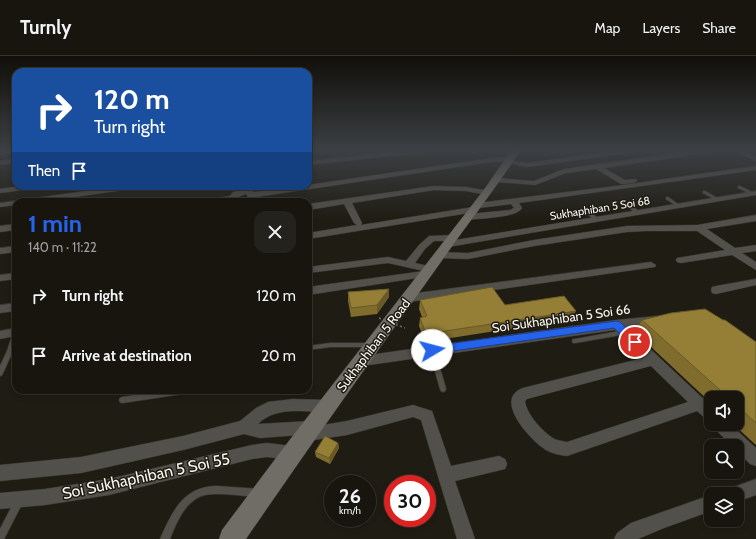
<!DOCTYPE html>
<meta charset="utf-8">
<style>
body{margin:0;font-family:Cabin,sans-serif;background:#24221c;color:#f1f3f6;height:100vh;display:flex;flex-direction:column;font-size:15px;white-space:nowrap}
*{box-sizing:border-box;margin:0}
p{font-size:13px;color:#9e9f9e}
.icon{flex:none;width:22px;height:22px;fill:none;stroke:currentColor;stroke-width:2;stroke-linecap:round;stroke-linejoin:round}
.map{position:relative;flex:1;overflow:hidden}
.panel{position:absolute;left:12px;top:142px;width:300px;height:196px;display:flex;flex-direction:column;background:#17150e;border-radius:12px;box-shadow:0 2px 6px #0003,0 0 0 1px #36342e}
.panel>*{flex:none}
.hud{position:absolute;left:12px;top:12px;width:300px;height:122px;border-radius:12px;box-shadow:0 2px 6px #0003,0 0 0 1px #36342e;background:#1a4fa0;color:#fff;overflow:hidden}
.buttons{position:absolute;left:704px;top:335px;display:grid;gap:8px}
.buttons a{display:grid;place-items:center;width:40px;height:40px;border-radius:8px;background:#17150e;box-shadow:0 2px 6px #0003,0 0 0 1px #36342e;font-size:20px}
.speed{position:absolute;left:324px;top:419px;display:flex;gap:8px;font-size:20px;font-weight:700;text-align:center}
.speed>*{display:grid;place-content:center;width:52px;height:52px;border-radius:50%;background:#17150e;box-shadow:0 2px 6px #0003,0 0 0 1px #36342e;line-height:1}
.speed small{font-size:10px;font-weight:400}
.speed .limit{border:6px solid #d22;background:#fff;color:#111}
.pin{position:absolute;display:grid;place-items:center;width:34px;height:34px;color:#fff;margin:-17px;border:2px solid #fff;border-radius:50%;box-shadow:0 1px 4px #0007}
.me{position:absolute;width:44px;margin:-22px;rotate:82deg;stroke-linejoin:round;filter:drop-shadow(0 0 3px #0008)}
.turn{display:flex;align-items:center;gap:14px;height:84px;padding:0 16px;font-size:18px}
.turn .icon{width:52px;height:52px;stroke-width:2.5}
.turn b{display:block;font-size:28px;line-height:34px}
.then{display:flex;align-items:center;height:38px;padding:0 16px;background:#0003;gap:8px;font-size:15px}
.round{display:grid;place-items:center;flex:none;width:42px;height:42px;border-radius:12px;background:#24221c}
.headline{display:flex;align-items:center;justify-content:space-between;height:68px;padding:0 16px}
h1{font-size:24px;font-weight:700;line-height:30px;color:#2563eb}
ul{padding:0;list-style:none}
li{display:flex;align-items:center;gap:12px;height:60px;padding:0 16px}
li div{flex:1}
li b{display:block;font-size:15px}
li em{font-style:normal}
header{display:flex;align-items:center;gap:24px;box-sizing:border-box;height:56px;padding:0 20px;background:#17150e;border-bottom:1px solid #36342e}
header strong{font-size:19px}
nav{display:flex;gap:22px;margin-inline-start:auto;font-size:14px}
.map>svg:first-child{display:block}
</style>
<header>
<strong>Turnly</strong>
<nav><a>Map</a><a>Layers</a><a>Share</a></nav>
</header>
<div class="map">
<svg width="756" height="483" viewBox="0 0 756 483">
<rect width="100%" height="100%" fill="#1f1c13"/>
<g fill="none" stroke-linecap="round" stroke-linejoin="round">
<g stroke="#39362d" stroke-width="1.5">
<path id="lane" d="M738 130H740L754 137 751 138 738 132Z
M703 135H705L719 143 717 144H716L703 137Z
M666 141H668L681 150 679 151H678L666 143Z
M626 147H628L640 156V158H636L626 149Z
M584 153H586L598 162V164H594L584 155Z
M14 274H16V286L13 295 3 317 2 319 0 320V310L7 295Z
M625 274H627L628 276 627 278 575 287H573L572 285 573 283H575Z
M330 287H373L374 289 373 291H330L308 294V290Z
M430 292H434L435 294 446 333 445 335 443 336 441 335 440 333 429 294Z
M170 334H192L191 336 189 337 122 347 120 346 119 344 120 342 122 341Z
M216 430 258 433 261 434 262 437 261 440 258 441C244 440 219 436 205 439 186 443 176 467 170 483H160C172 456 183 431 216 430Z
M19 441 22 442 23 445 22 448 4 483H0V473L16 442Z"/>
</g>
<g stroke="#39362d" stroke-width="1">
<path id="street" d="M0 95H14L0 99Z
M399 95H422L419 97 308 109V105Z
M612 95H631L628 97 527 111 507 107 506 105 491 106 256 141 250 146 232 145 199 146 203 144 230 140 233 136 247 133 254 136 308 130V129L491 102 511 101 514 103 513 105 527 107ZM246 138 248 140 244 143 238 141Z
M690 95H709L706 97 604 112 625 124 636 123 637 125 633 127 621 128 596 113 566 117 535 129 497 126 493 124 497 122 534 125 564 113Z
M734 95H743L756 100V105Z
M16 103V107L0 109V105Z
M756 110V114L519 147 522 152C517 162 480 162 468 164L464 161 468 158 510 154 514 152 511 148 479 152 478 155 475 156 308 183V177L357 169 354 167 344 148 308 154V148L434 130 466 131 490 135 491 137 487 139 466 135 434 134 352 147 362 167 361 169 473 151 474 148 477 147 616 130Z
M20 130H42L38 132 0 137V133Z
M122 130H143L139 132 38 146H16V149L0 151V147Z
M756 135V139L448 191 443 188 445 186 450 185H434L425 193 415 207 433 211 434 213 430 216 431 218 430 220 308 239V231L424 215 388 207 308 217V211L388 201 406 205 419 189 429 180 452 179 457 182 455 184Z
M756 159V165L707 173 735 192 756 189V195L742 197 756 206V214L732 199 681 207 677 206 676 204 677 202 725 194 697 175H646L627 176 534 190 468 203 439 202 434 199 439 196 468 197 534 184 627 170 697 169Z
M16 168V174L0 176V170Z
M16 190V196L0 198V192Z
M651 206 656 209 655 211 409 246 405 245 403 242 405 239 409 238Z
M16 217V223L0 225V219Z
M756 223V229L716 238 712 237 711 234 712 231 716 230Z
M16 247V255L0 257V249Z
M657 260 661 261 663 264 661 267 628 272 711 350V365L706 363 697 355 567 400C560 399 553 398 546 394 531 385 492 343 523 332L643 302 615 274 362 310 357 309 356 305 357 301 362 300 616 264ZM651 310 688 346 567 386C564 385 560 385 557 384 545 379 526 358 525 345L527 343Z
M16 272V280L0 283V275Z
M293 343 327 344 332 346 334 350 332 354 327 356C303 356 276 350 258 368L311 365 316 367 317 370 347 365 413 349 432 355 451 410 499 400 505 403 507 408 505 413 455 425 475 483H457L421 364 413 361 347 379 307 385 302 383 300 379 260 382 244 378 183 394 81 417 0 425V409L81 401 183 380 240 365 256 352 268 346Z
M713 368H730L756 392V410L750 408 737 395V390H732L715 373Z
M267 387 292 390 297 392 300 397 297 402 292 404 267 401 252 403 109 439 45 449 0 453V437L45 433 109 423 252 389Z
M756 423V439L737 446V438H729L731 432Z
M711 439V455L664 472 638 483H614L617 477 631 467Z"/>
</g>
<g stroke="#39362d" stroke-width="1">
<path id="secondary" d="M511 95H520C496 132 468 167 443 203 377 296 310 389 246 483H219L222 474 285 390 483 135Z"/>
</g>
<use href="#lane" fill="#52504b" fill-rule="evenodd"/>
<use href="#street" fill="#52504b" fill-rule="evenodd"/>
<use href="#secondary" fill="#706d66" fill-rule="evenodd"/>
<path stroke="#727068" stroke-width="1.5" stroke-dasharray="2 2.5" stroke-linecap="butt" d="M379 262 405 272"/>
</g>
<path fill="#806d2e" d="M389 233V241L377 258 351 261 348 245V236Z
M420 244 505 249 572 263 425 286 419 270 420 262 422 261 419 253Z
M642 264 756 286V389L733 368H737V342H711V347L635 276Z
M338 387 339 392 330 408 316 401 315 396Z"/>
<path fill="#685926" d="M389 233V241L377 258V249Z
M576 255 572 263 504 274 506 266Z
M338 387 339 392 330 408 329 402Z"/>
<path fill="#957f36" stroke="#685926" d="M492 231 505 249 564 240 576 255 426 278 420 262 427 260 420 244Z
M389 233 377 249 351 252 348 236Z
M705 253 723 264H725L756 286V367L737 350V342H729L642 264 671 257Z
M325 380 338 387 329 402 315 396Z"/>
<linearGradient id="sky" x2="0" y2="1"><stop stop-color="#110f0a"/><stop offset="0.58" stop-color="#3c4044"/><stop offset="1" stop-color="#3c4044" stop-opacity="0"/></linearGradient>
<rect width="756" height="163" fill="url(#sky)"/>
<path fill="#2563eb" stroke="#184099" d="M616 265 620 266 638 283 640 286 638 288H631L614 272 432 298 428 297 427 294 428 291 432 290Z"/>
<g text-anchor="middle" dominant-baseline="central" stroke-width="3" stroke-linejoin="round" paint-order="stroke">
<g font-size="11" fill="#f7f5ee" stroke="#1f1c13">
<text transform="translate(600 152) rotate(-9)">Sukhaphiban 5 Soi 68</text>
</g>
<g font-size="13" fill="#f7f5ee" stroke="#1f1c13">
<text transform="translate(561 262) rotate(-8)">Soi Sukhaphiban 5 Soi 66</text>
<text transform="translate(373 289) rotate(-53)">Sukhaphiban 5 Road</text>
</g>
<g font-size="16" fill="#f7f5ee" stroke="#1f1c13">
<text transform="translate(146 420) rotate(-12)">Soi Sukhaphiban 5 Soi 55</text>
</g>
</g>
</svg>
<div class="buttons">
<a><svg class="icon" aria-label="sound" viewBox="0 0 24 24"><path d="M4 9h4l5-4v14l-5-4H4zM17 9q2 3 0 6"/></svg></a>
<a><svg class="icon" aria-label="search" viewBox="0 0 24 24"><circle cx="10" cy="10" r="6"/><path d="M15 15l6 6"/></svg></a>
<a><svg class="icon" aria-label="layers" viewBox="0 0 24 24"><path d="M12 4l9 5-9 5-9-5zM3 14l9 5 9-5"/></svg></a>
</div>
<div class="speed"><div>26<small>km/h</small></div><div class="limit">30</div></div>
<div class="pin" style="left:635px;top:286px;background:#d93025"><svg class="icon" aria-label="arrive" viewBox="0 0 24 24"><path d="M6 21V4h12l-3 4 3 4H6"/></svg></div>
<svg class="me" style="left:432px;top:294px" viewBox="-20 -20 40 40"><circle r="19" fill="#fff"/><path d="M0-13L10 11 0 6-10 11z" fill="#2563eb"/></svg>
<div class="hud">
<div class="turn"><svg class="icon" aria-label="right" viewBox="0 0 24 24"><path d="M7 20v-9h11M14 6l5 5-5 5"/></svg><div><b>120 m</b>Turn right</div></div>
<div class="then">Then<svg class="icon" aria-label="arrive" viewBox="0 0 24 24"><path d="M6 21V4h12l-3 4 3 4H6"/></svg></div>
</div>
<section class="panel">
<div class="headline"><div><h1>1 min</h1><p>140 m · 11:22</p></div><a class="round"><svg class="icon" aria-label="close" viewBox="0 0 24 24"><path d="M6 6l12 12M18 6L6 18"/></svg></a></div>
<ul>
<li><svg class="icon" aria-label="right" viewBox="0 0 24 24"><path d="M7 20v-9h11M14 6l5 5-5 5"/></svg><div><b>Turn right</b></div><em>120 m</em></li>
<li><svg class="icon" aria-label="arrive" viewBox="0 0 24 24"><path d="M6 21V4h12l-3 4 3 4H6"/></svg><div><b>Arrive at destination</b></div><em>20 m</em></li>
</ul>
</section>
</div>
